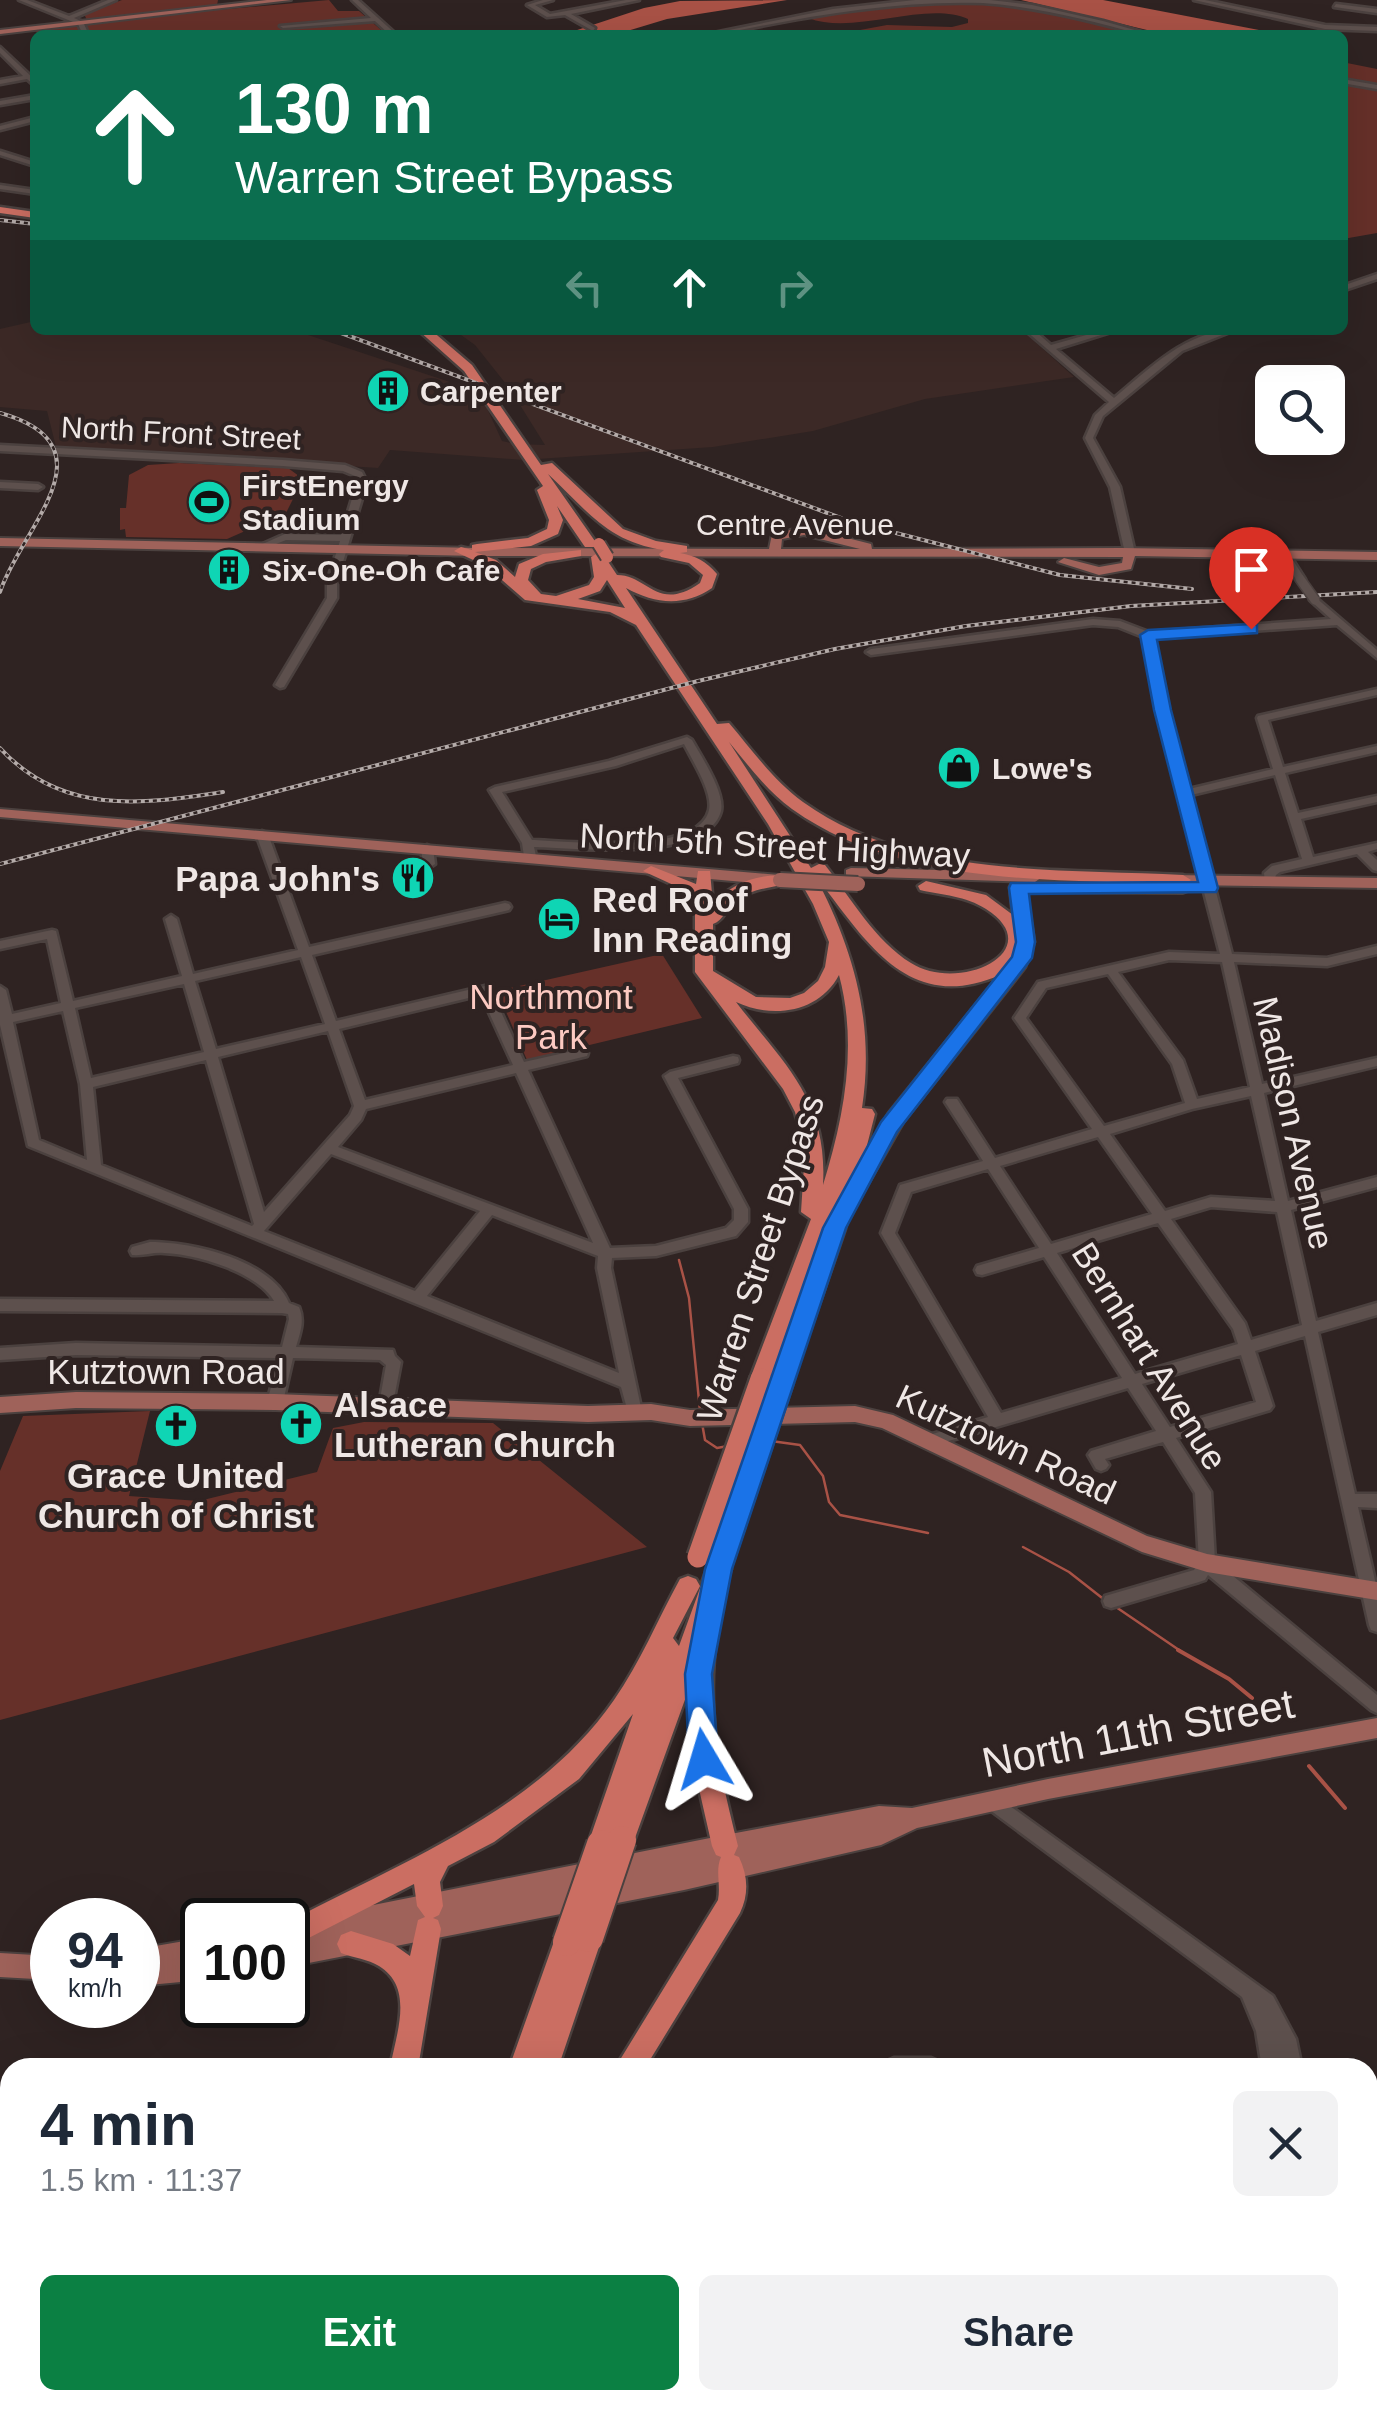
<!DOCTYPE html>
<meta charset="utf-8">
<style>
body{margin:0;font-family:Helvetica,sans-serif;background:#f2f2f3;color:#1f2937;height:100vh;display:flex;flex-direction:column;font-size:38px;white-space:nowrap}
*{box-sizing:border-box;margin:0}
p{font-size:32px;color:#747a83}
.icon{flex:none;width:55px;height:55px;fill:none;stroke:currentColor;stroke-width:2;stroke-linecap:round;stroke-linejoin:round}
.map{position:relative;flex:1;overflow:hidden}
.sheet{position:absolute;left:0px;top:2058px;width:1378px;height:352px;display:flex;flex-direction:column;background:#fff;border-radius:30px 30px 0 0;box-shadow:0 10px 40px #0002}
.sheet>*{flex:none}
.top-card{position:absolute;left:30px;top:30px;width:1318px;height:305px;border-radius:15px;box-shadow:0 10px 40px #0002;background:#0b6e4f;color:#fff;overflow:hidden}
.fabs{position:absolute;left:1255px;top:365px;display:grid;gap:20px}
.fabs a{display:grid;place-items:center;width:90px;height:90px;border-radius:15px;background:#fff;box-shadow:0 10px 40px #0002;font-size:50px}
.speed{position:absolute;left:30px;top:1898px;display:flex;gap:20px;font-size:50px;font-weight:700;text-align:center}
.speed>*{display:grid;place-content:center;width:130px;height:130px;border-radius:50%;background:#fff;box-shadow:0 10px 40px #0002;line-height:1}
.speed small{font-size:25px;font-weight:400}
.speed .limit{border:5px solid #111;border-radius:15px;background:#fff;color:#111}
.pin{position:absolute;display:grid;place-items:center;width:85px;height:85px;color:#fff;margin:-102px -42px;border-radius:50% 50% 50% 0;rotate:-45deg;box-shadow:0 0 10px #0007}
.pin .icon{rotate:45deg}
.me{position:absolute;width:110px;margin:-55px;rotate:353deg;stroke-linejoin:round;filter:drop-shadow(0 0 8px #0008)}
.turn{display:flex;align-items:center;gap:35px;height:210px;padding:0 40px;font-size:45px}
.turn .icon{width:130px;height:130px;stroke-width:2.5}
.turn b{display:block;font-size:70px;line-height:85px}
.lanes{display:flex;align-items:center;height:95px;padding:0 40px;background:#0003;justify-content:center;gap:50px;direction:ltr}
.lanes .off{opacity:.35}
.round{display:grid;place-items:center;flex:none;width:105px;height:105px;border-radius:15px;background:#f2f2f3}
.summary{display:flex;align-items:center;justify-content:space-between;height:170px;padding:0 40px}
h1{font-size:60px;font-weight:800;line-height:75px}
.primary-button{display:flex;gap:20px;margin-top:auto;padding:20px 40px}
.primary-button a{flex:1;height:115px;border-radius:15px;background:#0b8043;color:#fff;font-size:40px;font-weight:800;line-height:115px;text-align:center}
.primary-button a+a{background:#f2f2f3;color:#1f2937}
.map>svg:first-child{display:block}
</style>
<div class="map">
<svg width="1377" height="2409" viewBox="0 0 1377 2409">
<rect width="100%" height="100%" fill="#2f2322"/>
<path fill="#3c2926" d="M35 321V330H293L468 388 485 404 502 441 516 444 545 445 510 389 475 345 454 330H1022L1074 377 925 399 813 431 713 447 523 460 390 450 378 468 56 447 47 411 0 407V329Z"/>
<path fill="#663029" d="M122 0H218L216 10 329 0 338 11H359L387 35H38L36 31 89 24 84 14Z
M965 1 1038 11 1146 35H833L887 25 952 27 968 23V19C925 0 855 36 808 18L921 3Z
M1342 62 1377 69V233L1343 239Z
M179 463 288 468 303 479 286 513 227 539 126 537 125 529 120 530V508H126L129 475 148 465Z
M662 954 702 1018 527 1060 497 991Z
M150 1411 129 1496 199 1501 317 1472 333 1428 364 1422 493 1423 647 1547 0 1720V1471L23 1416Z"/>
<path fill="#a95246" d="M787 0 667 19 614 35H562L644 8 680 1Z
M1021 0H1103L1285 35H1168Z"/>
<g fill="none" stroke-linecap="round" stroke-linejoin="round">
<path stroke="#a95246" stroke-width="2.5" d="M679 1260 689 1298 700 1411
M702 1423 705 1440 717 1448 728 1446
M771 1441 800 1445 823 1476 829 1502 840 1515 928 1533
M1023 1547 1069 1572 1106 1601
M1113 1605 1182 1652"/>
<path stroke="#a95246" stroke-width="4" d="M1178 1650 1229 1679 1252 1698
M1309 1766 1345 1808"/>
<g stroke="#4b413f" stroke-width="5">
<path id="minor" d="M19 0H27L69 16 108 0H116L74 18 83 22 89 35H83L78 24Z
M352 0H358L397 35H390L375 21 283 28 280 26 371 18Z
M543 0H553L535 5 550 14 626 0H639L571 14 595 28 593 31 565 15 547 17 527 5Z
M915 0H990L1032 5 1103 21 1152 35H1142C1090 20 1037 7 983 3 894 0 803 17 716 35H704L833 9Z
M1194 0H1205L1325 25 1377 27V31L1325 29Z
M1336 4 1377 9V13L1334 7Z
M0 47 35 80V86L27 79 0 84V80L23 76 0 53Z
M1342 79 1377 85V89L1342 83Z
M35 95V99L0 105V101Z
M35 117V121L0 130V126Z
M0 151 35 162V166L0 155Z
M0 185 35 190V194L0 189Z
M1377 274V279L1342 291V286Z
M1025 330H1034L1051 345 1104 330H1117L1056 349 1114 398C1149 369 1187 330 1235 330L1182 351 1103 416 1093 438 1120 487 1135 553 1133 555 1125 553 1110 487 1085 438 1095 415 1109 402Z
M0 445 283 460 345 465 362 472 367 482 337 582V598L284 687 280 688 275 685 327 598V582L340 541 286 540 261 550 256 547 285 534 341 535 357 482 355 476 343 471 283 466 0 451Z
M0 482 38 484 43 487 38 490 0 488Z
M1283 554H1289L1305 579 1303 581H1297L1281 556Z
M1315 597 1377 650V658L1337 625 1154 638 1167 710 1189 789 1273 769 1257 718 1258 716 1377 689V695L1268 720 1283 767 1377 746V752L1285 773 1298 813 1377 796V802L1301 819 1313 857 1377 843V849L1368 852 1377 860V871L1373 870 1357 854 1280 872 1276 875 1273 884H1265L1264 873 1272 866 1302 859 1275 775 1191 795 1232 954 1327 958 1377 946V954L1327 966 1234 962 1262 1084 1377 1058V1066L1264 1093 1288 1201 1377 1177V1187L1291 1210 1316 1321 1377 1303V1315L1318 1332 1355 1494H1377V1508L1358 1507 1377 1589V1632L1371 1630 1369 1625 1305 1336 1255 1351 1273 1406 1270 1410 1176 1438 1211 1492 1215 1561 1377 1695V1713L1371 1710 1208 1575 1205 1580 1199 1582 1111 1608 1105 1606 1103 1601 1105 1596 1194 1570 1199 1562 1195 1493 1163 1442 1105 1459 1109 1465 1106 1469 1101 1471 1096 1469 1088 1455 1091 1451 1156 1431 1128 1388 928 1447 923 1445 920 1441 923 1437 988 1417 881 1233 900 1185 983 1161 945 1102 947 1099H957L995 1158 1092 1129 1014 1018 1038 982 1169 952 1220 954 1157 710 1143 637 1118 627 1093 625 871 655 866 652 871 649 1093 619 1120 621 1149 632 1331 619 1312 602 1310 600ZM1169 960 1222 962 1250 1087 1197 1099 1183 1060 1118 972ZM1108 974 1172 1064 1185 1103 1104 1126 1026 1018 1046 988ZM1251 1096 1275 1201 1211 1197 1165 1211 1110 1134 1192 1109ZM1098 1137 1152 1214 1051 1244 1000 1166ZM988 1169 1039 1248 977 1266 975 1270 977 1274 982 1275 1044 1257 1122 1378 1001 1413 895 1233 911 1192ZM1211 1207 1277 1212 1302 1325 1251 1340 1245 1323 1171 1219ZM1158 1223 1233 1329 1238 1344 1135 1374 1057 1253ZM1241 1355 1256 1402 1170 1427 1142 1384Z
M687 737 692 740C701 756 725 792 721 811 707 863 575 848 534 847L536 856 530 860 524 856 522 843 489 790 495 787 609 761ZM684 744C692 760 713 792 709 810 699 856 567 841 532 840L502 792 616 766Z
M262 831 268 834 309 947 505 903 509 904 511 907 509 910 505 911 312 955 336 1021 485 986 491 990 524 1062 582 1049 587 1050 588 1053 587 1056 528 1070 610 1248 656 1246 726 1228 734 1220V1209L664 1076 670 1072 733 1056 738 1057 739 1060 738 1063 678 1078 748 1209V1222L736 1236 656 1256 612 1258 611 1268 642 1412 639 1416 634 1418 629 1416 621 1387 28 1146 0 1025V986L6 990 12 1014 61 1003 47 939 0 949V941L52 930 56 931 73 1001 182 976 165 919 171 915 177 919 193 974 298 950 256 834ZM301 957 325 1024 216 1049 195 981ZM184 984 204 1052 91 1078 75 1008ZM481 995 513 1065 365 1100 339 1029ZM63 1011 80 1084 87 1160 39 1140 13 1022ZM328 1031 354 1106 350 1115 264 1212 218 1057ZM206 1060 254 1224 252 1226 101 1165 93 1087ZM516 1073 593 1243 338 1147 361 1120 366 1109ZM331 1154 480 1211 415 1291 264 1231ZM492 1215 598 1256 597 1268 619 1373 427 1296Z
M427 845 433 848 435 864 429 868 423 864 421 848Z
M150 1242C193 1242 271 1260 289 1303L299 1307C305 1321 300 1333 296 1347L393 1350 395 1356 401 1362 392 1409 387 1411 382 1409 379 1405 386 1365 380 1360 293 1358 283 1402 280 1406 275 1408 270 1406 267 1402 279 1358 76 1355 0 1360V1348L76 1343 282 1347 289 1319 288 1314 282 1313 0 1311V1299L274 1301C257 1272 196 1254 164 1253 153 1252 143 1256 132 1255L130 1251 132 1247Z
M992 1793 1273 1996 1296 2039 1302 2068H1282L1279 2052 1282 2068H1262L1256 2031 1242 1997 986 1807 983 1801 986 1795Z
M894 2058H931L938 2061 940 2068H885L887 2061Z
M1368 2115 1377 2117V2137L1368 2135Z"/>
</g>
<g stroke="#4b413f" stroke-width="4">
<path id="major" d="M267 0H291L0 34V30Z
M804 527 871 544 872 549 1121 548 1377 552V560L1135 556 1131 569 1099 575 1058 562 1064 558 1099 567 1122 563 1123 557 477 556 0 546V538L477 548 769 549 772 534ZM804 535 860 549H781L782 539Z
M0 809 779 875 786 880 779 885 0 817Z
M851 868 1035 872 1042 877 1035 882 846 876V870Z
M1171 875 1377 878V888L1188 885V891L1183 893 1019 892 1012 887 1019 882 1166 883 1164 880Z
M76 1392 275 1394 588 1406 651 1404 690 1410 855 1406 893 1415 1147 1536 1207 1554 1377 1582V1600L1207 1572 1142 1552 882 1428 855 1422 690 1426 651 1420 588 1422 275 1410 76 1408 0 1413V1397Z
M1377 1718V1738L1048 1799 917 1828 881 1845 684 1890 288 1967V1922L725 1835 879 1806 912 1808 1048 1779Z
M202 1938V1980L138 1986V1949Z
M0 1953 52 1956V1980L0 1977Z"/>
</g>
<g stroke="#4b413f" stroke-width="5">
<path id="highway" d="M0 207 35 212V218L0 213Z
M418 330H431L472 365 541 465 552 463 623 529 656 541 687 546V552L680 553C696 556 706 561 717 574L712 588C684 607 655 604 626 588L717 724 729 723C752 750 774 781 803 802 911 879 1057 868 1183 875L1191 880 1183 885C1053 878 903 888 792 809 767 791 748 765 729 742L811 868 819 864 825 865C851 898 875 941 911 963 960 994 1050 950 986 909 966 896 942 895 920 890L918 886 926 881 986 895 1013 915 1010 887 1012 883H1024L1034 942 1025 967 903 1122 863 1192 854 1194 845 1229 791 1385 783 1388 775 1385 772 1379 784 1347 769 1385 761 1388 753 1385 750 1379 811 1219 801 1212 805 1150 795 1112 783 1089 695 972V905L680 888 643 871 651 866 696 884 698 871H710L713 905C729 884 759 873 786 876V884C769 888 751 889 736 900 726 908 724 920 713 924V971L756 997 790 998 804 993 818 981 825 967 829 942 813 904 768 824 636 625 610 612 525 600 486 566 454 551 461 547 472 550V545L477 544 528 538 547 529 549 520 537 490 543 486 464 371ZM548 474C587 510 607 542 664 550L659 554 661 557 689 563 703 575 700 583C657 613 648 575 617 575L603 554 598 553 591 557 594 577 589 585 556 596 541 594 528 580 531 569 546 562 581 556V550L543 554 519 564 515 577 496 560 475 552 531 546 558 534 563 520 557 506 585 547H595L597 544ZM607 580 625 608 578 599 600 591ZM814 874C864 937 906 1016 1000 975L889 1113 864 1157 875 1114 872 1109 862 1108C875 1024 854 949 814 874ZM839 975C858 1046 844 1117 823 1185 828 1100 784 1064 736 1002 772 1019 819 1013 839 975Z
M719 1559 727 1562 731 1569 711 1626 717 1634C705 1708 720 1775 738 1846L734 1855 739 1857C748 1876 749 1894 740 1913L645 2068H615L718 1900C721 1885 715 1870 721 1857L716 1855 712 1846 694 1767 687 1694 631 1849 622 1852 612 1848 610 1853 601 1856 592 1853 588 1844 633 1714 579 1779 494 1842 448 1866 440 1882 443 1906 439 1915 433 1918 438 1920 441 1929 418 2068H390C396 2034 415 1988 379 1966 368 1959 354 1958 341 1953L337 1944 341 1935 351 1931 393 1944 410 1956 418 1920 425 1917 417 1906 414 1884 295 1945 288 1942V1922C402 1862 538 1810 614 1700 640 1663 658 1619 680 1579L688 1576 696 1579 700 1586 673 1638 679 1646 707 1569 711 1562Z
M589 1925 599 1929 602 1938 558 2068H509L557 1933 567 1929 577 1934 579 1929Z
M329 2400H361L359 2409H327Z
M390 2400H422L419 2409H387Z
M423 2400H455L451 2409H419Z"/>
</g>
<use href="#minor" fill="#5d504d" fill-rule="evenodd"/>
<use href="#major" fill="#9f625a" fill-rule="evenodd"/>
<use href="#highway" fill="#cb6e62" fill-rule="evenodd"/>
<g stroke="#b4aba9" stroke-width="4">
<path id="rail" d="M0 220 35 224
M333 330 849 521 1060 575 1192 589
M0 413C117 446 21 528 0 592
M0 748C61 815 141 805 223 792
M0 864 698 681 835 649 966 626 1131 606 1377 592"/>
</g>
<use href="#rail" stroke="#2f2322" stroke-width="2.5" stroke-dasharray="4" stroke-linecap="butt"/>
<g stroke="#4b413f" stroke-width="12" stroke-linecap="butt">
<path id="minor-bridge" d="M1300 579 1315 600"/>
</g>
<g stroke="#4b413f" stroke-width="18" stroke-linecap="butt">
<path id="major-bridge" d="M780 880 858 884"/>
</g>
<g stroke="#4b413f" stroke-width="16" stroke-linecap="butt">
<path id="highway-bridge-far2" d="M599 544 607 557"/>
</g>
<g stroke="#4b413f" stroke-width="26" stroke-linecap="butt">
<path id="highway-bridge-far1" d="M698 1557 761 1379
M719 1569 783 1379"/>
</g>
<g stroke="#4b413f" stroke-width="32" stroke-linecap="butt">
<path id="highway-bridge" d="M589 1938 622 1840
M567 1942 601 1844"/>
</g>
<use href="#minor-bridge" stroke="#5d504d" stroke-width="9"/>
<use href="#major-bridge" stroke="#9f625a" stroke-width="14"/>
<use href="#highway-bridge-far2" stroke="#cb6e62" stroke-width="12"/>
<use href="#highway-bridge-far1" stroke="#cb6e62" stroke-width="21"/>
<use href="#highway-bridge" stroke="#cb6e62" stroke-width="28"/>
</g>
<path fill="#1a73e8" stroke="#114b97" stroke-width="2.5" d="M1251 624 1257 625V633L1157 640 1171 710 1218 888 1216 892 1029 894 1035 942 1032 958 897 1132 846 1228 732 1569 712 1674 718 1759 714 1768 704 1772 694 1768 689 1759 685 1674 705 1569 823 1228 881 1122 1012 957 1016 942 1009 888 1011 883 1198 882 1154 710 1140 635 1148 630Z"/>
<defs>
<g id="building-disc" transform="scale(2.25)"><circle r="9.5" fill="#0fd5b4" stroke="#2f2322"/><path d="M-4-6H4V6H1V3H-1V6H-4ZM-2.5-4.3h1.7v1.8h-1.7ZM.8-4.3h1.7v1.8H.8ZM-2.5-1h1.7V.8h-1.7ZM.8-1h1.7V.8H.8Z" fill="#111"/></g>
<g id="stadium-disc" transform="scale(2.25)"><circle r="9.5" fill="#0fd5b4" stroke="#2f2322"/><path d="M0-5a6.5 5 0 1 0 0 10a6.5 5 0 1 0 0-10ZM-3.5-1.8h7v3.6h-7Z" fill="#111"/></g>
<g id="shop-disc" transform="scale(2.25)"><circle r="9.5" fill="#0fd5b4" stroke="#2f2322"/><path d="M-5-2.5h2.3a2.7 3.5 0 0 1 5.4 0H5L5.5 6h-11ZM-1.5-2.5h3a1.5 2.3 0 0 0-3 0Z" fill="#111"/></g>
<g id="restaurant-disc" transform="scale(2.25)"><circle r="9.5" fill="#0fd5b4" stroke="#2f2322"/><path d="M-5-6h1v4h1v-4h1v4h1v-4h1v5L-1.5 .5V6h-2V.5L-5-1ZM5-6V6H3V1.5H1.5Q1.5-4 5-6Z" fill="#111"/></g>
<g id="hotel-disc" transform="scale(2.25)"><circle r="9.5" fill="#0fd5b4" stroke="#2f2322"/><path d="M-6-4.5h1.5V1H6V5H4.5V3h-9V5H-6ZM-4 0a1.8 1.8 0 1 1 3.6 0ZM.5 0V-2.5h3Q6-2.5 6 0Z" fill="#111"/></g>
<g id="church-disc" transform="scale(2.25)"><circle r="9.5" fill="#0fd5b4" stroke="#2f2322"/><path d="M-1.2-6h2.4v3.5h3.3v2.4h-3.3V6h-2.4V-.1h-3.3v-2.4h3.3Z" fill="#111"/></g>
</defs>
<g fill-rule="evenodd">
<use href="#building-disc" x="388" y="391"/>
<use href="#stadium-disc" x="209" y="502"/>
<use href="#building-disc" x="229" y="570"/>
<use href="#shop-disc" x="959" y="768"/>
<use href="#restaurant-disc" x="413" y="878"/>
<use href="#hotel-disc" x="559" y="919"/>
<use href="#church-disc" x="301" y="1424"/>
<use href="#church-disc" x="176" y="1426"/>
</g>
<g text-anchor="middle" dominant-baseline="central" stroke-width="8" stroke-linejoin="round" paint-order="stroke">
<g font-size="30" font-weight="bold" fill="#efe7e5" stroke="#2f2322" text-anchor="start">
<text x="420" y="391">Carpenter</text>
<text x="242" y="485">FirstEnergy<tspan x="242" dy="34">Stadium</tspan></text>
<text x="262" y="570">Six-One-Oh Cafe</text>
<text x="992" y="768">Lowe's</text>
</g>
<g font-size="30" fill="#efe7e5" stroke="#2f2322">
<text transform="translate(181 433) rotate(3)">North Front Street</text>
<text x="795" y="524">Centre Avenue</text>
</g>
<g font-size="35" fill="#efe7e5" stroke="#2f2322">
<text transform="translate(775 845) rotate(3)">North 5th Street Highway</text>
<text transform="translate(1294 1123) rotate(77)">Madison Avenue</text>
<text transform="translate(760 1258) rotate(-72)">Warren Street Bypass</text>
<text transform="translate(1150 1356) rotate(58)">Bernhart Avenue</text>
<text x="166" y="1371">Kutztown Road</text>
<text transform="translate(1006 1444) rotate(25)">Kutztown Road</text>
</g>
<g font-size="35" font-weight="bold" fill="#efe7e5" stroke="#2f2322" text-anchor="start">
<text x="380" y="878" text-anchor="end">Papa John's</text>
<text x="592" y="899">Red Roof<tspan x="592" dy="40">Inn Reading</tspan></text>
<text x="334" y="1404">Alsace<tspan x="334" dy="40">Lutheran Church</tspan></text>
<text x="176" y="1475" text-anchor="middle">Grace United<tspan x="176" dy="40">Church of Christ</tspan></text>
</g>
<g font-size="35" fill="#fccac2" stroke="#2f2322">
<text x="551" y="996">Northmont<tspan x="551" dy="40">Park</tspan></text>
</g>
<g font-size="42" fill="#efe7e5" stroke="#2f2322">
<text transform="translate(1138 1733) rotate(-11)">North 11th Street</text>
</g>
</g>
</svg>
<div class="fabs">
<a><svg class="icon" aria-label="search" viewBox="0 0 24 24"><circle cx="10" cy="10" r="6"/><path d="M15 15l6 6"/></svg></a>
</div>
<div class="speed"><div>94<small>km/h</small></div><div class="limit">100</div></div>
<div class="pin" style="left:1251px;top:629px;background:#d93025"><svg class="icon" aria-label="arrive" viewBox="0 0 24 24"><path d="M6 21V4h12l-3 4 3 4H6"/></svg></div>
<svg class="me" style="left:704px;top:1759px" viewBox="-20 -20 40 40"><path d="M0-17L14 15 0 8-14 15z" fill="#1a73e8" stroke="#fff" stroke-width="4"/></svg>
<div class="top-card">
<div class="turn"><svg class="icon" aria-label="ahead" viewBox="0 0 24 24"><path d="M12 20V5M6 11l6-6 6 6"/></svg><div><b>130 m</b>Warren Street Bypass</div></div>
<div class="lanes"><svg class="icon off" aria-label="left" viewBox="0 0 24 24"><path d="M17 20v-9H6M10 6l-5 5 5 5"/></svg><svg class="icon" aria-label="ahead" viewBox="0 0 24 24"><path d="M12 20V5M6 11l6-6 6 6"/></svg><svg class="icon off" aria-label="right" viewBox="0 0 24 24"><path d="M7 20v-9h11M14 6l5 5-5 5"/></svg></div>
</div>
<section class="sheet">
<div class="summary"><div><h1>4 min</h1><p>1.5 km · 11:37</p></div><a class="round"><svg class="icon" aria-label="close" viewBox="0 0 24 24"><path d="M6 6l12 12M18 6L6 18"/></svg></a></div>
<div class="primary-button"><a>Exit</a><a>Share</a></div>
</section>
</div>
